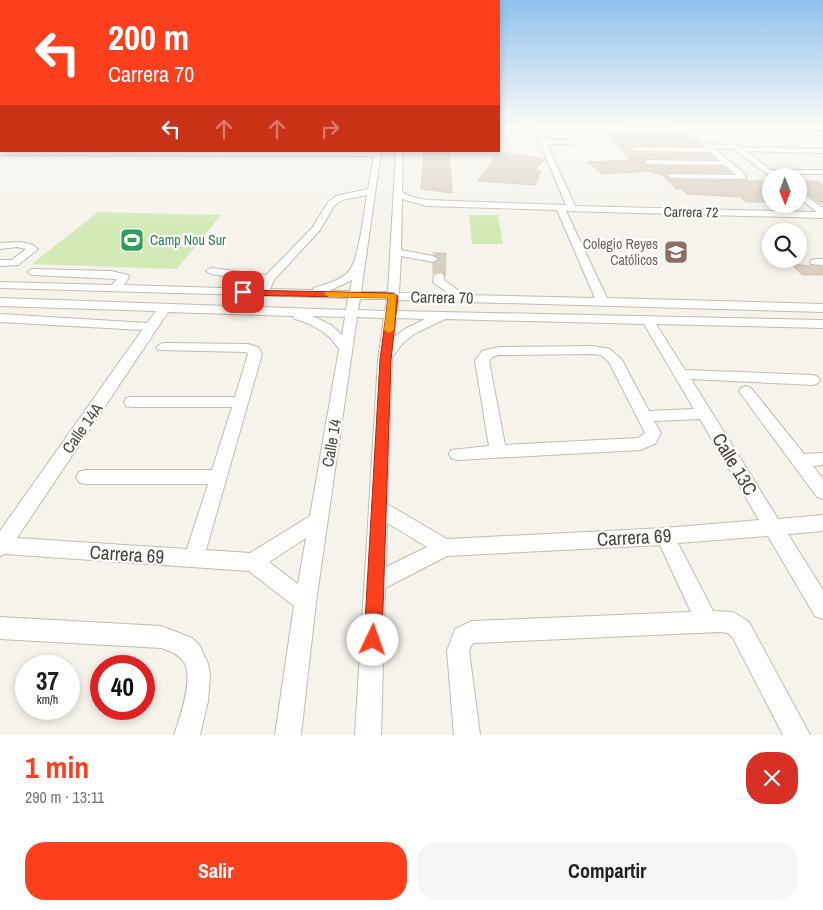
<!DOCTYPE html>
<html lang="es">
<meta charset="utf-8">
<style>
body{margin:0;font-family:"Archivo Narrow",sans-serif;background:#f6f6f6;color:#202124;height:100vh;display:flex;flex-direction:column;font-size:19px;white-space:nowrap}
*{box-sizing:border-box;margin:0}
p{font-size:16px;color:#757577}
.icon{flex:none;width:28px;height:28px;fill:none;stroke:currentColor;stroke-width:2;stroke-linecap:round;stroke-linejoin:round}
.map{position:relative;height:735px;overflow:hidden}
.drawer{display:flex;flex-direction:column;background:#fff;flex:1}
.drawer>*{flex:none}
.guide{position:absolute;left:0px;top:0px;width:500px;height:152px;box-shadow:0 2px 8px #0003;background:#fc3f1d;color:#fff;overflow:hidden}
.needle{width:32px;rotate:179deg}
.buttons{position:absolute;left:762px;top:168px;display:grid;gap:10px}
.buttons a{display:grid;place-items:center;width:45px;height:45px;border-radius:50%;background:#fff;box-shadow:0 2px 8px #0003;font-size:25px}
.speed{position:absolute;left:15px;top:655px;display:flex;gap:10px;font-size:25px;font-weight:700;text-align:center}
.speed>*{display:grid;place-content:center;width:65px;height:65px;border-radius:50%;background:#fff;box-shadow:0 2px 8px #0003;line-height:1}
.speed small{font-size:12px;font-weight:400}
.speed .limit{border:8px solid #d22;background:#fff;color:#111}
.pin{position:absolute;display:grid;place-items:center;width:42px;height:42px;color:#fff;margin:-21px;border-radius:10px;box-shadow:0 2px 8px #0006}
.me{position:absolute;width:55px;margin:-28px;rotate:3deg;stroke-linejoin:round;filter:drop-shadow(0 0 4px #0008)}
.turn{display:flex;align-items:center;gap:18px;height:105px;padding:0 25px;font-size:22px}
.turn .icon{width:65px;height:65px;stroke-width:2.5}
.turn b{display:block;font-size:35px;line-height:42px}
.lanes{display:flex;align-items:center;height:48px;padding:0 25px;background:#0003;justify-content:center;gap:25px;direction:ltr}
.lanes .off{opacity:.35}
.round{display:grid;place-items:center;flex:none;width:52px;height:52px;border-radius:20px;background:#f6f6f6}
.headline{display:flex;align-items:center;justify-content:space-between;height:85px;padding:0 25px}
h1{font-size:30px;font-weight:800;line-height:38px;color:#fc3f1d}
.cta{display:flex;gap:10px;margin-top:auto;padding:10px 25px}
.cta a{flex:1;height:58px;border-radius:20px;background:#fc3f1d;color:#fff;font-size:20px;font-weight:800;line-height:58px;text-align:center}
.cta a+a{background:#f6f6f6;color:#202124}
.map>svg:first-child{display:block}
</style>
<div class="map">
<svg width="823" height="735" viewBox="0 0 823 735">
<rect width="100%" height="100%" fill="#f6f3ec"/>
<path fill="#d2eab5" d="M98 212 221 215 177 269 32 264Z
M469 215H498L503 244H472Z"/>
<path fill="#d8cfc1" stroke="#d3c7b4" d="M608 134 690 135 702 146 635 145 630 150 635 153 709 154 715 159 648 158 642 163 648 166 724 167 731 173 669 172 666 177 672 180 771 181V202H746L741 197 687 194 681 189H676L661 174 654 173 652 171 603 174 588 162 630 160Z
M424 151H449L452 193 421 189Z
M499 152 545 159 535 170H541L535 185 478 181Z
M799 181H818L823 185V203L818 202 799 189Z
M433 253H446L445 276 443 272 439 271 433 274V264L440 258Z
M791 264 823 267V275H802Z"/>
<g fill="none" stroke-linecap="round" stroke-linejoin="round">
<path stroke="#d4d0c8" stroke-width="11" stroke-dasharray="11 5.5" stroke-linecap="butt" d="M433 259 439 260V267"/>
<g stroke="#c2bbae" stroke-width="2">
<path id="minor" d="M533 126 823 131V135L542 131 545 140H573L576 142 573 144H547L575 206 817 212 799 198V191L823 208V218L566 211 607 298 823 304V312L398 300 397 311 823 320V328L656 324 685 370 813 375 818 377 820 380 818 383 813 385 691 379 778 519 823 515V531L788 534 823 590V619L815 616 768 536 678 543 713 611 733 612 749 622 810 735H783L733 638 728 633 719 632 474 643 472 644 469 651 480 735H454L447 651 455 629 472 621 691 612 660 545 447 556 385 588 381 735H355L378 360 384 318 357 317 316 602 301 735H275L294 606 249 571 5 554 0 556V531L142 330 0 322V314L147 323 156 311 0 306V298L346 310 348 298 0 288V282L112 285 117 279 32 275 27 272 32 269 111 271 128 275 129 277 124 285 258 289 262 281 211 274 206 271 211 268 266 275 313 227 328 202 336 196 368 189 374 156 0 155V151H381L361 292H388L396 151H403L402 192 412 197 427 200 566 205 535 131H499V127L534 128ZM367 195C364 211 359 260 349 271 340 281 326 284 314 288L313 290 270 289 274 280 320 230 334 206 342 200ZM402 199 427 206 557 210 595 298 465 295 445 281 443 274 439 273 434 276 433 282 449 294 399 293 401 256 433 262 438 259 433 256 401 250ZM352 280 350 291H329ZM360 299H387L385 311 358 310ZM168 312 293 316 295 319C313 324 329 333 339 349L310 516 250 553 206 550 262 354 258 347 248 344 163 343 156 347 158 350 246 352 248 354 235 397H131L126 398 124 402 126 406 131 407H232L212 470H85L79 472 76 477 79 482 85 484H208L187 549 17 538ZM312 316 345 317 342 335 331 325ZM396 318 425 319 405 329 394 337ZM445 319 644 324 694 409 649 411 622 360 610 349 592 346 499 347 482 351 475 361 489 446 451 450 449 454 451 458 457 460 640 450 655 444 661 433 654 421 700 419 759 520 665 528 447 539 387 504 392 358 402 344 414 334ZM592 354 601 355 609 362 645 433 638 438 505 445 489 361 492 357 499 355ZM387 523 427 547 386 567ZM306 538 298 584 269 562Z
M499 136 508 138 509 139 506 141 499 140Z
M728 139 740 147 823 149V153L746 151 771 170H823V174H778L779 176 771 177 734 149 714 148 746 175V179L672 178 668 176 669 174 736 175 725 165 648 164 644 162 648 160 720 161 710 152 635 151 632 149 635 147 705 148 704 146 707 144 729 145 725 141Z
M21 242 33 245 38 249 18 265 0 266V260H12L26 249 17 247 0 249V243Z
M815 259H823V265L811 264 810 262 811 260Z
M746 386 751 388 804 454 823 453V465L813 466 823 479V499L817 497 741 394 739 391 741 388Z
M0 617 161 626 192 638 200 646 208 664 210 676 208 701 200 735H174C180 718 194 678 184 662 178 654 170 651 161 648L0 639Z"/>
</g>
<use href="#minor" fill="#fff" fill-rule="evenodd"/>
</g>
<linearGradient id="sky" x2="0" y2="1"><stop stop-color="#8fc1ec"/><stop offset="0.55" stop-color="#fbfaf6"/><stop offset="1" stop-color="#fbfaf6" stop-opacity="0"/></linearGradient>
<rect width="823" height="229" fill="url(#sky)"/>
<path fill="#fc3f1d" stroke="#a42913" d="M240 290 393 293 398 296 391 360 382 640 379 646 373 649 366 646 364 640 380 360 388 298 243 295 240 294Z"/>
<path fill="#f59e0b" d="M325 292 396 294 394 330 389 333 384 330 388 298 329 297 324 294Z"/>
<defs>
<g id="stadium-square" transform="scale(1.25)"><rect x="-9" y="-9" width="18" height="18" rx="4" fill="#2e9e5b" stroke="#fff"/><path d="M0-5a6.5 5 0 1 0 0 10a6.5 5 0 1 0 0-10ZM-3.5-1.8h7v3.6h-7Z" fill="#fff"/></g>
<g id="school-square" transform="scale(1.25)"><rect x="-9" y="-9" width="18" height="18" rx="4" fill="#8d6e63" stroke="#fff"/><path d="M0-5L7-2L0 1L-7-2ZM-4 1L0 2.5L4 1V4Q0 6-4 4Z" fill="#fff"/></g>
</defs>
<g fill-rule="evenodd">
<use href="#stadium-square" x="132" y="240"/>
<use href="#school-square" x="676" y="252"/>
</g>
<g text-anchor="middle" dominant-baseline="central" stroke-width="4.5" stroke-linejoin="round" paint-order="stroke">
<g font-size="14" fill="#4b4439" stroke="#fff">
<text transform="translate(691 212) rotate(1)">Carrera 72</text>
</g>
<g font-size="14" fill="#27864d" stroke="#fff" text-anchor="start">
<text x="150" y="240">Camp Nou Sur</text>
</g>
<g font-size="14" fill="#785e54" stroke="#fff" text-anchor="end">
<text x="658" y="244">Colegio Reyes<tspan x="658" dy="16">Católicos</tspan></text>
</g>
<g font-size="16" fill="#4b4439" stroke="#fff">
<text transform="translate(442 297) rotate(1)">Carrera 70</text>
<text transform="translate(82 428) rotate(-55)">Calle 14A</text>
<text transform="translate(331 443) rotate(-80)">Calle 14</text>
</g>
<g font-size="19" fill="#4b4439" stroke="#fff">
<text transform="translate(735 464) rotate(59)">Calle 13C</text>
<text transform="translate(634 537) rotate(-3)">Carrera 69</text>
<text transform="translate(127 554) rotate(4)">Carrera 69</text>
</g>
</g>
</svg>
<div class="buttons">
<a><svg class="needle" viewBox="-14 -14 28 28"><path d="M0-13l5 13h-10z" fill="#e53935"/><path d="M0 13l5-13h-10z" fill="#757577"/></svg></a>
<a><svg class="icon" aria-label="search" viewBox="0 0 24 24"><circle cx="10" cy="10" r="6"/><path d="M15 15l6 6"/></svg></a>
</div>
<div class="speed"><div>37<small>km/h</small></div><div class="limit">40</div></div>
<div class="pin" style="left:243px;top:292px;background:#d93025"><svg class="icon" aria-label="arrive" viewBox="0 0 24 24"><path d="M6 21V4h12l-3 4 3 4H6"/></svg></div>
<svg class="me" style="left:373px;top:640px" viewBox="-20 -20 40 40"><circle r="19" fill="#fff"/><path d="M0-13L10 11 0 6-10 11z" fill="#fc3f1d"/></svg>
<div class="guide">
<div class="turn"><svg class="icon" aria-label="left" viewBox="0 0 24 24"><path d="M17 20v-9H6M10 6l-5 5 5 5"/></svg><div><b>200 m</b>Carrera 70</div></div>
<div class="lanes"><svg class="icon" aria-label="left" viewBox="0 0 24 24"><path d="M17 20v-9H6M10 6l-5 5 5 5"/></svg><svg class="icon off" aria-label="ahead" viewBox="0 0 24 24"><path d="M12 20V5M6 11l6-6 6 6"/></svg><svg class="icon off" aria-label="ahead" viewBox="0 0 24 24"><path d="M12 20V5M6 11l6-6 6 6"/></svg><svg class="icon off" aria-label="right" viewBox="0 0 24 24"><path d="M7 20v-9h11M14 6l5 5-5 5"/></svg></div>
</div>
</div>
<section class="drawer">
<div class="headline"><div><h1>1 min</h1><p>290 m · 13:11</p></div><a class="round" style="background:#d93025;color:#fff"><svg class="icon" aria-label="close" viewBox="0 0 24 24"><path d="M6 6l12 12M18 6L6 18"/></svg></a></div>
<div class="cta"><a>Salir</a><a>Compartir</a></div>
</section>
